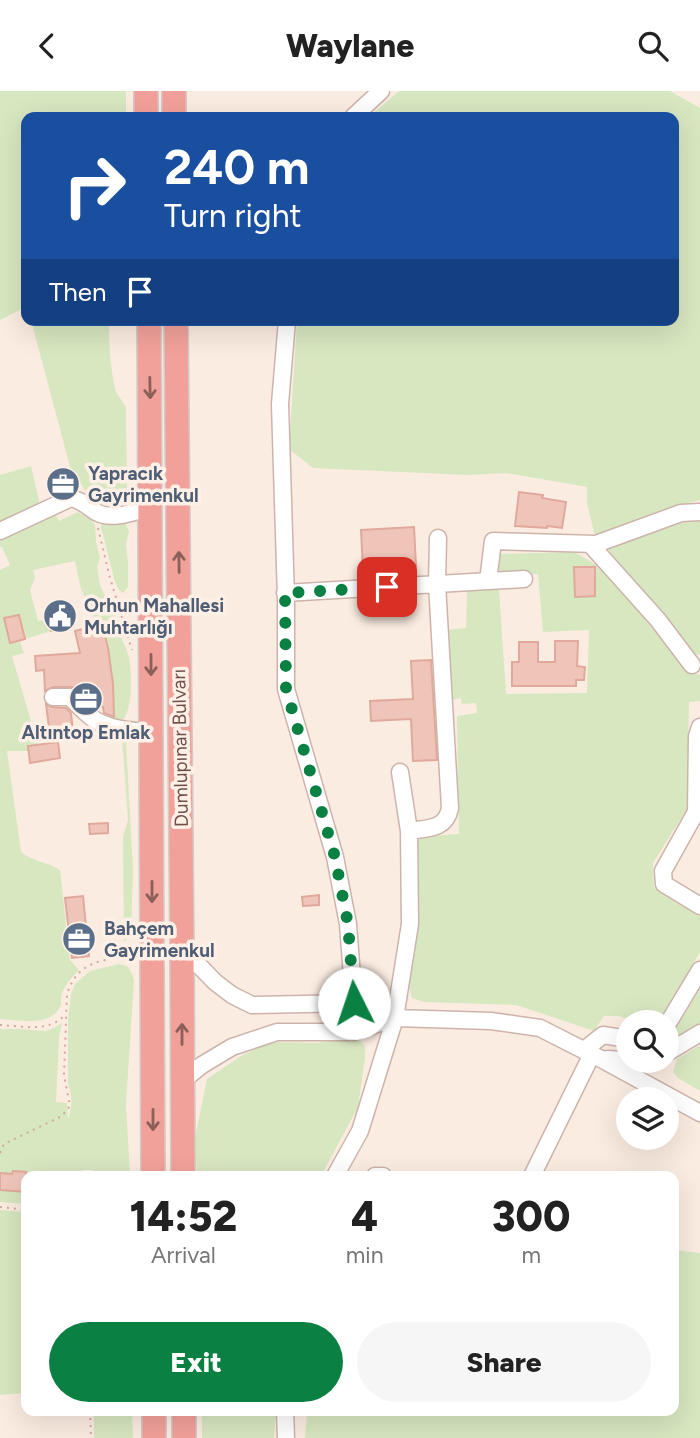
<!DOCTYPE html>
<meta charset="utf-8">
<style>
body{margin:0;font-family:Figtree,sans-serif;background:#f6f6f6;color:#222;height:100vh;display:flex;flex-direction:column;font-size:26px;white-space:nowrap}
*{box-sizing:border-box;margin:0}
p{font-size:23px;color:#767676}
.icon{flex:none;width:38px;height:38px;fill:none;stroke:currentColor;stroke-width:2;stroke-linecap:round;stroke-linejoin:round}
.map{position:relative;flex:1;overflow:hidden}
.sheet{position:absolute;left:21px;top:1080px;width:658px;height:245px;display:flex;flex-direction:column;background:#fff;border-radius:14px;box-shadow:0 7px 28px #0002}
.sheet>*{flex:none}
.guide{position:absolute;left:21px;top:21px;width:658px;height:214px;border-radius:14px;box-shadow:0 7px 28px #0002;background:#1a4fa0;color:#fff;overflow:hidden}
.buttons{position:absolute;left:616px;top:919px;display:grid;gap:14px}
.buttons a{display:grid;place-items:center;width:63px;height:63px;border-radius:50%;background:#fff;box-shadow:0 7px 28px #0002;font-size:35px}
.pin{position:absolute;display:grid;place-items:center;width:60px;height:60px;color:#fff;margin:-30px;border-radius:14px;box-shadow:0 4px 10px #0006}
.me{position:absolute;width:77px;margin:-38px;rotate:356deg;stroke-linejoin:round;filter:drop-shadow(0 0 5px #0008)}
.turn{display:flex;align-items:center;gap:24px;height:147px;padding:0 28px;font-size:32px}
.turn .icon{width:91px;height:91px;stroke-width:2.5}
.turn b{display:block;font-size:49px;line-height:60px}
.then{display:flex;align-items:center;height:66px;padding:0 28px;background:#0003;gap:14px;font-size:26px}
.eta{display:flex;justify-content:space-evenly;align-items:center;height:119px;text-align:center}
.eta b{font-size:42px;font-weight:800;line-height:49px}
.cta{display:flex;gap:14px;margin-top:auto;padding:14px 28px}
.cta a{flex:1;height:80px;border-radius:42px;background:#0b8043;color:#fff;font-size:28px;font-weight:800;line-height:80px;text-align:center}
.cta a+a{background:#f6f6f6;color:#222}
header{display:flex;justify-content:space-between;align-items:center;height:91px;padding:0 28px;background:#fff;font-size:32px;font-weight:800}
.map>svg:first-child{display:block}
</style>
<header><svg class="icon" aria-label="back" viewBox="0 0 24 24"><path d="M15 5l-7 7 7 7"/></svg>Waylane<svg class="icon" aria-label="search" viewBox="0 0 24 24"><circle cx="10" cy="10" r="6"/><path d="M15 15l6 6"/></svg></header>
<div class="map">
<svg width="700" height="1347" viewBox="0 0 700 1347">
<rect width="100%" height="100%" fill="#fbece1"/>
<path fill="#d7e7c0" d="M0 0H126V26H26V216L0 229Z
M399 0H670L700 17V409L656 421 595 445 587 412V396L506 382 468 384 313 377 289 358 297 229H674V26H369Z
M31 229H109C109 252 110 275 115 297 116 304 123 309 126 317L127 406 125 412C114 418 100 415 91 407 87 404 84 397 80 392L74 391Z
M31 375 39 410 34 418 0 435V384Z
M78 421 91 429 95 434 96 451 100 467 97 476 100 494 105 505 113 509C117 520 115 526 117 536 120 546 127 556 129 567 132 582 133 619 122 630L114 629C115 597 110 565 103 534H99L96 531 81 498 75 470 33 479 35 487 30 499 38 530 48 528 51 540 25 548 19 524 10 552 20 550 23 560 25 562 12 565 38 654 28 655 29 660H7L21 761C32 770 47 771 60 779L70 869 79 879C73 885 65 894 62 902 61 904 61 911 61 913 54 937 18 929 0 928V479L10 474 2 456H0V446L55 422 59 430Z
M120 429 125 432 129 440 126 453 128 473V496L123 502 119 499 115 491 101 436 102 431Z
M700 430V564L693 563 607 457 685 431Z
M574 461 602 477 689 581 700 584V610L689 611 687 718 653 772 654 797 700 825V861L658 931H639L618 925H604L594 940 516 914 424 911 412 907 409 896 419 832 417 746 459 743 457 625 477 622 476 612 462 613 461 607 451 609 446 539 466 537 467 499 499 498 506 603 587 602 589 539 543 541 538 483 499 484 498 463Z
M115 639 122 643 126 650 133 778 131 844 124 851 123 746 128 729 122 647 115 648Z
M119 873 127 875 132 883 134 889 126 1013 130 1085H98L93 1079H82L79 1085H26V1113L0 1111V938H19L46 940 56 936 62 931 59 947 56 1011 67 1012 68 1029C72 1013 73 1009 68 992V928L71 903 75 893 90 880Z
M700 898V935L676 949 671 946Z
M357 947 365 955V967L358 1016 321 1085H197L195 1047 207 988 241 965 270 951 316 952Z
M700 954V1000L678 987 673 981 677 968Z
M0 1119 26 1121V1302L0 1304Z
M674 1159 700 1162V1347H305L307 1320H674Z
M94 1320H132L133 1347H94Z
M202 1320H276L274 1347H202Z"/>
<path fill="#efc5ba" stroke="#e0a99b" stroke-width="2" d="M68 383 73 397H67L58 402 53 389Z
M519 401 543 404 542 407 566 411 562 437 547 435V437L515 435Z
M414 436 416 475 363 479 361 439Z
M574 476H595V505L575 506Z
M70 516 74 534 51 540 47 522Z
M19 524 25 548 10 552 4 527Z
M102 533 108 557 113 593 114 626 104 622 103 616 93 614 74 596H53L45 600 44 579 36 580 35 565 80 562 75 540Z
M555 550H578L577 575 585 576 584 589H576V595H512V571H519V551H538V571H555Z
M431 569 437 669 413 670 411 628 371 630 370 610 413 608 411 570Z
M46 613 52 616 66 617 71 622 73 641 50 644Z
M58 651 60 667 30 672 28 655Z
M108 732V742L90 743 89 733Z
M319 804V814L303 815 302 806Z
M83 805 89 865 72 867 65 807Z
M13 1080 26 1081V1101L0 1099V1082L12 1083Z"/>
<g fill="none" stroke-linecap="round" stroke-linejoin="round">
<g stroke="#cdb4ab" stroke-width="19">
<path id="minor" d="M353 26 381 0
M287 229 280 313 286 508V598L335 766 348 833 354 912 353 941
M0 440 71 407C81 409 87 415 96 421 112 430 134 421 151 416
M590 453 658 529 692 574
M488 490 493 450 596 453 681 422 700 421
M285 502 524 488
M53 606H70C77 613 83 620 91 626 108 639 131 639 152 642
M696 721 697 645 700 636
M700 721H696L663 780 664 793 700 815
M409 740C427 737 446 739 450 717L437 493 438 447
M182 857 215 891 232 904 252 914 354 912 395 927 491 930 540 937 601 968 700 1022
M667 934 700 879
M584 959 603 944 628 948
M667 962 700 942
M607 968 640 970
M182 990 202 974 232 956 277 941H353L395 927
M335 1085 360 1040 395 927 410 833 409 740 400 681
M375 1085H383
M532 1085 592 963
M285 1320 286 1347"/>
</g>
<g stroke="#d4cac8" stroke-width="26">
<path id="highway" d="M146 0V26
M174 0V26
M149 229 153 1085
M176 229 182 857 183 1085
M154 1320V1347
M184 1320V1347"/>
</g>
<path stroke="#d3a89e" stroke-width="2" stroke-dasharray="2 5" stroke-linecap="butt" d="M98 437 110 487 132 559
M0 934C22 935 48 942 65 924
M0 1062 4 1053 62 1025 70 1015 64 984 67 903C78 869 103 869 134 865
M0 1116 26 1119
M90 1320 91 1347"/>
<use href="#minor" stroke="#fff" stroke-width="16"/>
<use href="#highway" stroke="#f2a19a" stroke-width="23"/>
</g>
<defs><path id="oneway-shaft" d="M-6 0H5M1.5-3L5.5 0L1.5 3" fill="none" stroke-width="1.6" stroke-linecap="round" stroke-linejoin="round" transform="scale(1.75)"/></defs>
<g stroke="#8a6059">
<use href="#oneway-shaft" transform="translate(150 297) rotate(89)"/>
<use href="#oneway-shaft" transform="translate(179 471) rotate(-91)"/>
<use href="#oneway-shaft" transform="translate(151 574) rotate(90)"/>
<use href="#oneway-shaft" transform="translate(152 801) rotate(90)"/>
<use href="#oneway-shaft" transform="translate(182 943) rotate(-90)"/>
<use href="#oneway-shaft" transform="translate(153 1029) rotate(90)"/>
</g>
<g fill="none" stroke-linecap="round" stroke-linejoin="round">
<path stroke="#0b8043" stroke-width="12" stroke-dasharray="0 21.6" d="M354 912 348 833 335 766 286 598 285 502 387 496"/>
</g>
<defs>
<g id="office-disc" transform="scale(1.75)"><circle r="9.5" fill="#5c6f8a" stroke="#fef0e6"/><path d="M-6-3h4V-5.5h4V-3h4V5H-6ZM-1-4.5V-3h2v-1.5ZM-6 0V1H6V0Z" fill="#fff"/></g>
<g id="civic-disc" transform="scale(1.75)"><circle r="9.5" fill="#5c6f8a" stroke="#fef0e6"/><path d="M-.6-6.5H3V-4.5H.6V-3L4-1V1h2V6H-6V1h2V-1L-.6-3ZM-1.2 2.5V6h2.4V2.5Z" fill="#fff"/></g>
</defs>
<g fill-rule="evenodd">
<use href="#office-disc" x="63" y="393"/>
<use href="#civic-disc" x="60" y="525"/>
<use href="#office-disc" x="86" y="608"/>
<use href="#office-disc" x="79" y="848"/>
</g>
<g text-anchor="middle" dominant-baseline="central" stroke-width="7" stroke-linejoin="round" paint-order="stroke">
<g font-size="19" font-weight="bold" fill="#4e5e75" stroke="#fef0e6" text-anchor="start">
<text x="88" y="382">Yapracık<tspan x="88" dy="22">Gayrimenkul</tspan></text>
<text x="84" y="514">Orhun Mahallesi<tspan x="84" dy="22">Muhtarlığı</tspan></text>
<text x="86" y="641" text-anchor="middle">Altıntop Emlak</text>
<text x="104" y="837">Bahçem<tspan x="104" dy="22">Gayrimenkul</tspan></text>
</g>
<g font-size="19" fill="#705049" stroke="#fef0e6">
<text transform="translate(180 657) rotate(-91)">Dumlupınar Bulvarı</text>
</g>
</g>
</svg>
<div class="buttons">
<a><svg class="icon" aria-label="search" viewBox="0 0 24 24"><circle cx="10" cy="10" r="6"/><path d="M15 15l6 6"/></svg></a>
<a><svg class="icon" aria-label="layers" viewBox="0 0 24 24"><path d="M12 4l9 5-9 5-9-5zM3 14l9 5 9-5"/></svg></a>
</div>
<div class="pin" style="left:387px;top:496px;background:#d93025"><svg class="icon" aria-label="arrive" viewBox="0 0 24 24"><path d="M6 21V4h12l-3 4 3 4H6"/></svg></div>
<svg class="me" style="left:354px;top:912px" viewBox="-20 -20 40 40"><circle r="19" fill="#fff"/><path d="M0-13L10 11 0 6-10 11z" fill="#0b8043"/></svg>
<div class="guide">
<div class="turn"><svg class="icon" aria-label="right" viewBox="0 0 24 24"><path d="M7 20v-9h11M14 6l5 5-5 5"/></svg><div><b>240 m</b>Turn right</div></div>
<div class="then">Then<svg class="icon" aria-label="arrive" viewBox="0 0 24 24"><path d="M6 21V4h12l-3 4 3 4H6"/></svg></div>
</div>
<section class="sheet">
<div class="eta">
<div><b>14:52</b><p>Arrival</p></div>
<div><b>4</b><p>min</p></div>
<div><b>300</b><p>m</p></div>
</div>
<div class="cta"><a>Exit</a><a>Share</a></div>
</section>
</div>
